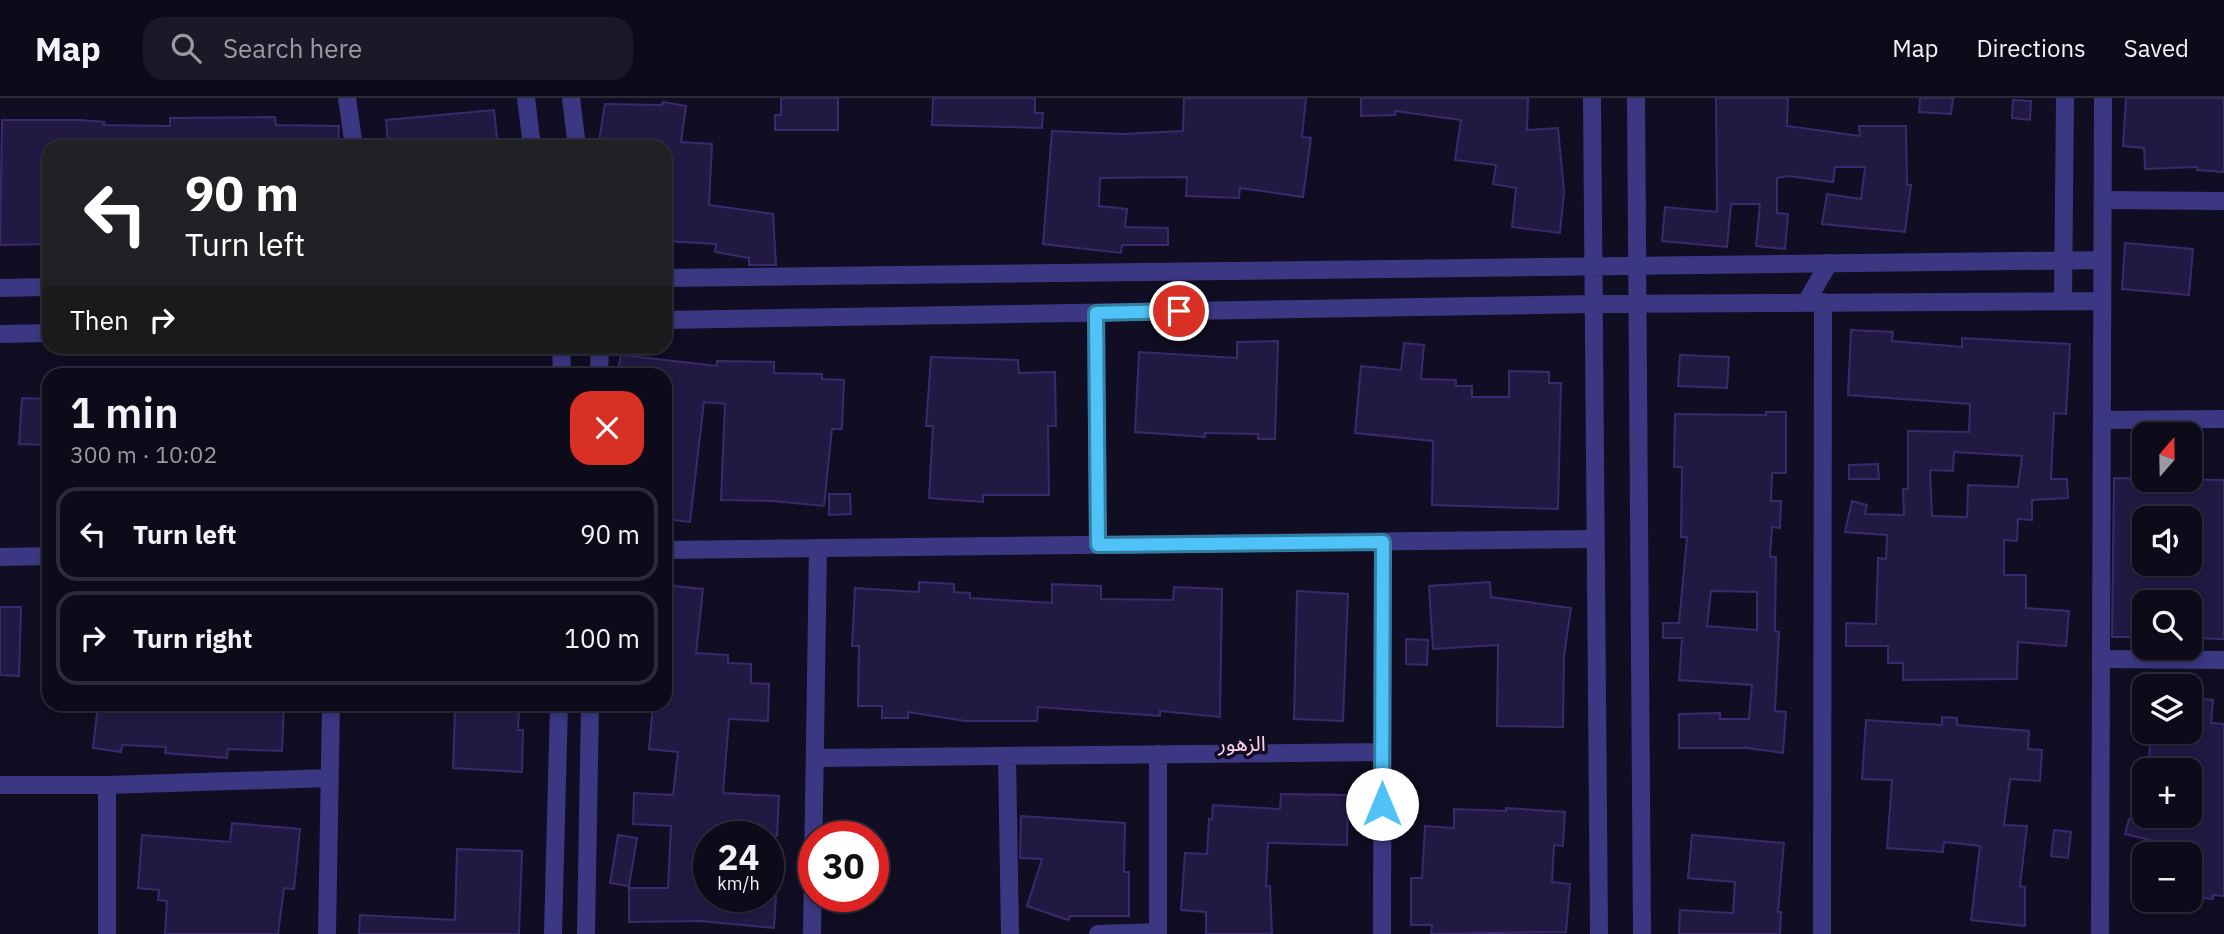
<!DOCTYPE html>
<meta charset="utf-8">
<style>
body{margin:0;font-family:"IBM Plex Sans","Noto Sans Arabic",sans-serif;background:#1b1827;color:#f1f3f6;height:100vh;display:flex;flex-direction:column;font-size:26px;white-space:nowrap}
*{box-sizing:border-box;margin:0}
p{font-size:23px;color:#9a9aa2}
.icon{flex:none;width:38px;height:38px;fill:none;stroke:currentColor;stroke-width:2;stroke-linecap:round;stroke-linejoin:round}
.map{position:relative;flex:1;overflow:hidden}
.details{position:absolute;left:42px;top:270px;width:630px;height:343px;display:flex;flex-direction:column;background:#0d0a1a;border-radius:21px;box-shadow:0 4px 10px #0003,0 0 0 2px #2d2b39}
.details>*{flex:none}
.guide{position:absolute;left:42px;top:42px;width:630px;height:214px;border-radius:21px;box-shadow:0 4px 10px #0003,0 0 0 2px #2d2b39;background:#202124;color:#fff;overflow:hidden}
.needle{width:46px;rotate:20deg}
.fabs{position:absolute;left:2132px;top:324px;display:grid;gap:14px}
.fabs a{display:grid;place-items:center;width:70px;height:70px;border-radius:14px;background:#0d0a1a;box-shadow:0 4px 10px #0003,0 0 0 2px #2d2b39;font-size:35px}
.speed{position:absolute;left:693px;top:723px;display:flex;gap:14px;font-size:35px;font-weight:700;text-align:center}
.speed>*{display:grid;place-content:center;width:91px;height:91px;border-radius:50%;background:#0d0a1a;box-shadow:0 4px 10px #0003,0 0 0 2px #2d2b39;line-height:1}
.speed small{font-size:18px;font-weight:400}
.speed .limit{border:10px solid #d22;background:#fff;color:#111}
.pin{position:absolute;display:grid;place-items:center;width:60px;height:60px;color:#fff;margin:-30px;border:4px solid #fff;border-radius:50%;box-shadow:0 2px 7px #0007}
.me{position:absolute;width:77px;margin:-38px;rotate:0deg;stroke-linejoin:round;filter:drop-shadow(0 0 5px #0008)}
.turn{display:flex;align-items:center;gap:24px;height:147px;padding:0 28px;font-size:32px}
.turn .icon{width:91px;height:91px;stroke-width:2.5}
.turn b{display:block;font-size:49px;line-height:60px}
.then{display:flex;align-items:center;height:66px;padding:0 28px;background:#0003;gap:14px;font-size:26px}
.round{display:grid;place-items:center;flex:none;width:74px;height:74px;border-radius:21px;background:#1b1827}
.summary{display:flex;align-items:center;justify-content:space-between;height:119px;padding:0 28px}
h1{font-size:42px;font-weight:600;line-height:52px}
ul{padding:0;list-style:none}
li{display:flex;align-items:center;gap:21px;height:94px;margin:0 14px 10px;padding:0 14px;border:4px solid #2d2b39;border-radius:21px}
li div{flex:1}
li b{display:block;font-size:26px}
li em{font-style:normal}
header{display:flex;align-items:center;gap:42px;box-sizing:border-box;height:98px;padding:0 35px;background:#0d0a1a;border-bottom:2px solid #2d2b39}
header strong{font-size:33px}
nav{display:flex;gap:38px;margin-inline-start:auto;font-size:24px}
.search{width:490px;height:63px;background:#1b1827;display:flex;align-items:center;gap:18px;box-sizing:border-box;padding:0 24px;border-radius:21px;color:#9a9aa2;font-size:26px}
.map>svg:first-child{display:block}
</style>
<header>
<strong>Map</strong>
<div class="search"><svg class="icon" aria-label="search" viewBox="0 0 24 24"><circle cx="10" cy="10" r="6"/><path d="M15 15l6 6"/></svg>Search here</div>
<nav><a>Map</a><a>Directions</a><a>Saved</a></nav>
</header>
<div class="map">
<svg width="2224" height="836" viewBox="0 0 2224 836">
<rect width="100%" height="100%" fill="#110d22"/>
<path fill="#221943" stroke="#392a6f" stroke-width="2" fill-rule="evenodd" d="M781 0H838V32H775V17H781Z
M933 0H1035V15H1043L1042 30 932 27Z
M1184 0H1306L1302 39 1311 40 1303 99 1240 90 1239 100 1186 98 1187 79 1100 80 1099 108 1127 111 1125 129 1168 130V147H1122L1121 155 1043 146 1052 33 1123 36 1183 33Z
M1361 0H1528L1527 32 1558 30 1564 94 1560 135 1512 129 1516 90 1493 86 1496 67 1455 62 1461 22 1395 13V17L1361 18Z
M1716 0H1788L1787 28 1860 38 1859 28H1906L1907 87H1911L1905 134 1822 126 1827 96 1861 101 1865 69H1835L1833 84 1789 78 1777 80V115L1788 116 1785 151 1756 148 1760 106H1731L1727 149 1662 143 1665 109 1717 114Z
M1920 0H1953L1951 16 1919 14Z
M2126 0H2224V74L2197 72V69L2145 71 2144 50 2123 48Z
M2013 2 2031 3 2030 22 2012 20Z
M663 4 686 8 681 44 712 46 709 107 773 116 776 167H749V160L715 154 716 146 665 143V49H598L605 6 662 7Z
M494 12 498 49 388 46 386 22Z
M275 19 276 27 339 28 338 49H46L48 146 0 147 2 22H80L104 24V27L170 28V20Z
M2125 145 2193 151 2189 197 2122 191Z
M1851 232 1893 234 1892 243 1962 249V240L2070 246 2066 316 2054 315 2051 381H2067L2068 400 2032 402V422L2018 421 2017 443 2004 442V477H2026V510L2069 513 2066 548 2018 544 2017 581 1903 582V565H1888V548H1846V525L1876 526 1878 460 1886 461 1887 437 1845 434 1852 403 1867 407 1865 416 1904 417 1903 391H1908V333L1969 334 1970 306 1848 297ZM1954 354 2022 358 2018 389 1968 387 1967 419 1932 418 1930 372 1953 373Z
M1278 243 1275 341H1258V336L1205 335V339L1135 334 1139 254 1237 260V244Z
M1404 245 1424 247 1421 281 1456 282V288H1472V299H1509V273L1549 274V285H1561L1558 411 1432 407 1433 343 1355 335 1361 268 1401 272Z
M621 257 717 268V263L774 264V275L822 276V281L844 282 842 331H832L824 408 773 403 721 402 725 306 704 304 690 424 665 421V276H617Z
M1680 257 1729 259 1727 290 1678 288Z
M931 259 1018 262 1019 275 1055 274 1056 328H1048L1049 397H983V404L929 400 933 328H926Z
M22 300 49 301V347L19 346Z
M1766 314H1786V375H1772L1771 403H1781L1780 430 1772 429 1770 459H1776L1775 533 1779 534 1775 613 1786 614 1783 655 1747 650H1679V616L1720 615V621H1749L1752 587 1679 582 1682 540H1663V525H1679L1687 439H1681L1682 369H1674L1675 316 1766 317ZM1711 493 1757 494V532L1707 528Z
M1878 366 1879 381H1849V367Z
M2114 380 2224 382V541L2189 540V504H2144V539H2112ZM2144 420H2189V466H2144Z
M829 396H850L851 416 829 417Z
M919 484 954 486V494L970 495V500L1052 505V486L1101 488V501L1173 502 1174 489 1222 491 1220 619 1160 613V618L1038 609 1037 623H965L908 614V620H882V608H858L859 548H852L855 490 919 494Z
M1490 484 1491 499 1571 510 1564 558 1563 629 1497 628 1498 547 1433 551 1429 488Z
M665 487 703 491 696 555 728 557V565L751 566V585L769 586 768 623 729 621 723 695 779 698 777 738H709V798H776L774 830 700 823 629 824V790H668L671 728 633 726 634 695 673 697 678 654 649 651 653 606H665Z
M1297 493 1348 496 1343 623 1294 621Z
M0 509H21L19 578 0 577Z
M1406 541 1428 542 1427 567 1406 566Z
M2189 600 2213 602 2211 625 2224 626V798L2213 797V801L2189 799V756H2148L2150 742 2125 736 2129 721 2161 729 2162 718H2189V664L2149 660 2151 634H2189Z
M98 606H284L282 653 228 651 227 660 165 655 166 649 122 647 121 654 93 650Z
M455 610 519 613 518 632H523L522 674 453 670Z
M1942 619 1957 620V627L2029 633 2028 651 2042 652 2040 683 2010 681 2004 727 2027 728 2020 788 2025 789V828L1971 822 1980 748 1944 744 1943 754 1887 750 1892 682 1862 681 1866 622 1942 627Z
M1281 696 1348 697 1347 747 1268 745 1266 788H1270L1272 836H1206V814L1181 812 1185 755 1207 756 1209 721H1212L1213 707 1280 711Z
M1506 710 1565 714 1563 748 1554 747 1552 784 1570 786 1566 834 1431 836 1432 827H1411V780H1422L1425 728 1454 730V711L1506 713Z
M1021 718 1125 725 1124 774H1129V818H1070L1068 822 1027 808 1042 761 1020 760Z
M232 725 300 731 294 791 284 790 278 836H165L167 803 158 802 159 792 138 790 142 737 230 744Z
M2054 732 2071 734 2068 760 2051 758Z
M618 737 637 740 629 788 610 785Z
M1692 737 1784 745 1778 814H1781L1780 836H1679L1680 812 1733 815 1735 784 1688 780Z
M457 751 522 753 519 836H359L360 817 455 822Z"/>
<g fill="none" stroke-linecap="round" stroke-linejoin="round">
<path stroke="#3b3782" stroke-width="18" d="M347 0 354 49
M2103 102 2224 103
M1806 204 1829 165
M1096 215 1098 447
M2102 322 2224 321
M665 452 1595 441
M0 459 49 458
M2101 561 2224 562
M1158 656V836
M1007 658 1010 836
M815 660 1382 654
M0 687H107L330 680
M107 687V836
M327 836 331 606
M812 836 818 451
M1098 836 1158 834
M1382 836 1383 444
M1822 836 1823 204"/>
<path stroke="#3b3782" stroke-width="18" d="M526 0 532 49
M571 0 577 49
M1592 0 1599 836
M1636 0 1642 836
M665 180 2102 162
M0 190 49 189
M2063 203 2065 0
M665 222 1593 206 2102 203
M0 236 49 235
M561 248 562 276
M599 276 600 248
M553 836 559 606
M586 836 590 606
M2100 836 2103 0"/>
</g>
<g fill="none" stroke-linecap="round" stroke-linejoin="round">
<g stroke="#337fa1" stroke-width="18">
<path id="route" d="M1179 213 1096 215 1098 447 1383 444 1382 706"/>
</g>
<use href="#route" stroke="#4fc3f7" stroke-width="12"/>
</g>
<g text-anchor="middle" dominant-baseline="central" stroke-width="7" stroke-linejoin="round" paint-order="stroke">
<g font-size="21" fill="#ffd0ed" stroke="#110d22">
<text x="1242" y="645">الزهور</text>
</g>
</g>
</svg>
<div class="fabs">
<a><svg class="needle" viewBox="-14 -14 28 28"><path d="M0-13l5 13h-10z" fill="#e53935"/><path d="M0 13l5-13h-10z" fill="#9a9aa2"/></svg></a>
<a><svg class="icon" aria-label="sound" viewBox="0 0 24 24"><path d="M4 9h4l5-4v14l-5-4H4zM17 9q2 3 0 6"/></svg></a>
<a><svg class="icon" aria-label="search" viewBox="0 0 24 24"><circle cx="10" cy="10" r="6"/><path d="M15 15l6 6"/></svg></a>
<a><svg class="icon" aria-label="layers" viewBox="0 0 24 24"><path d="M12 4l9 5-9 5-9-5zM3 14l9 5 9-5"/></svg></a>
<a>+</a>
<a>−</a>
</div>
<div class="speed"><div>24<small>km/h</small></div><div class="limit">30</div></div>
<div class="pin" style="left:1179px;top:213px;background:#d93025"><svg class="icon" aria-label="arrive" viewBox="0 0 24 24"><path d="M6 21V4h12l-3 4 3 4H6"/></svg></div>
<svg class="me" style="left:1382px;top:706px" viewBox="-20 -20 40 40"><circle r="19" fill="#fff"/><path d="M0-13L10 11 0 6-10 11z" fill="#4fc3f7"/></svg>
<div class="guide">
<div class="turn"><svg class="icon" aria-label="left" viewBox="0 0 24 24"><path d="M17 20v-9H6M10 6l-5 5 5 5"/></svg><div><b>90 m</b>Turn left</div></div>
<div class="then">Then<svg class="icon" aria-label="right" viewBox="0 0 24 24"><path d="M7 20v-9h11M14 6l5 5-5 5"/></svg></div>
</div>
<section class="details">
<div class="summary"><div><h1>1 min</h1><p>300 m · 10:02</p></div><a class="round" style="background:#d93025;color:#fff"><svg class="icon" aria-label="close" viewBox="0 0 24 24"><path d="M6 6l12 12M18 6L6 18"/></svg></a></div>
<ul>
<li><svg class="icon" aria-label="left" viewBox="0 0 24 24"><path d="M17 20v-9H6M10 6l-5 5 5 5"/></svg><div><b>Turn left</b></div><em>90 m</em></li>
<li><svg class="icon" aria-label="right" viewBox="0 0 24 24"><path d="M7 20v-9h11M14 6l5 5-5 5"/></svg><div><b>Turn right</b></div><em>100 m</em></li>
</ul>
</section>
</div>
